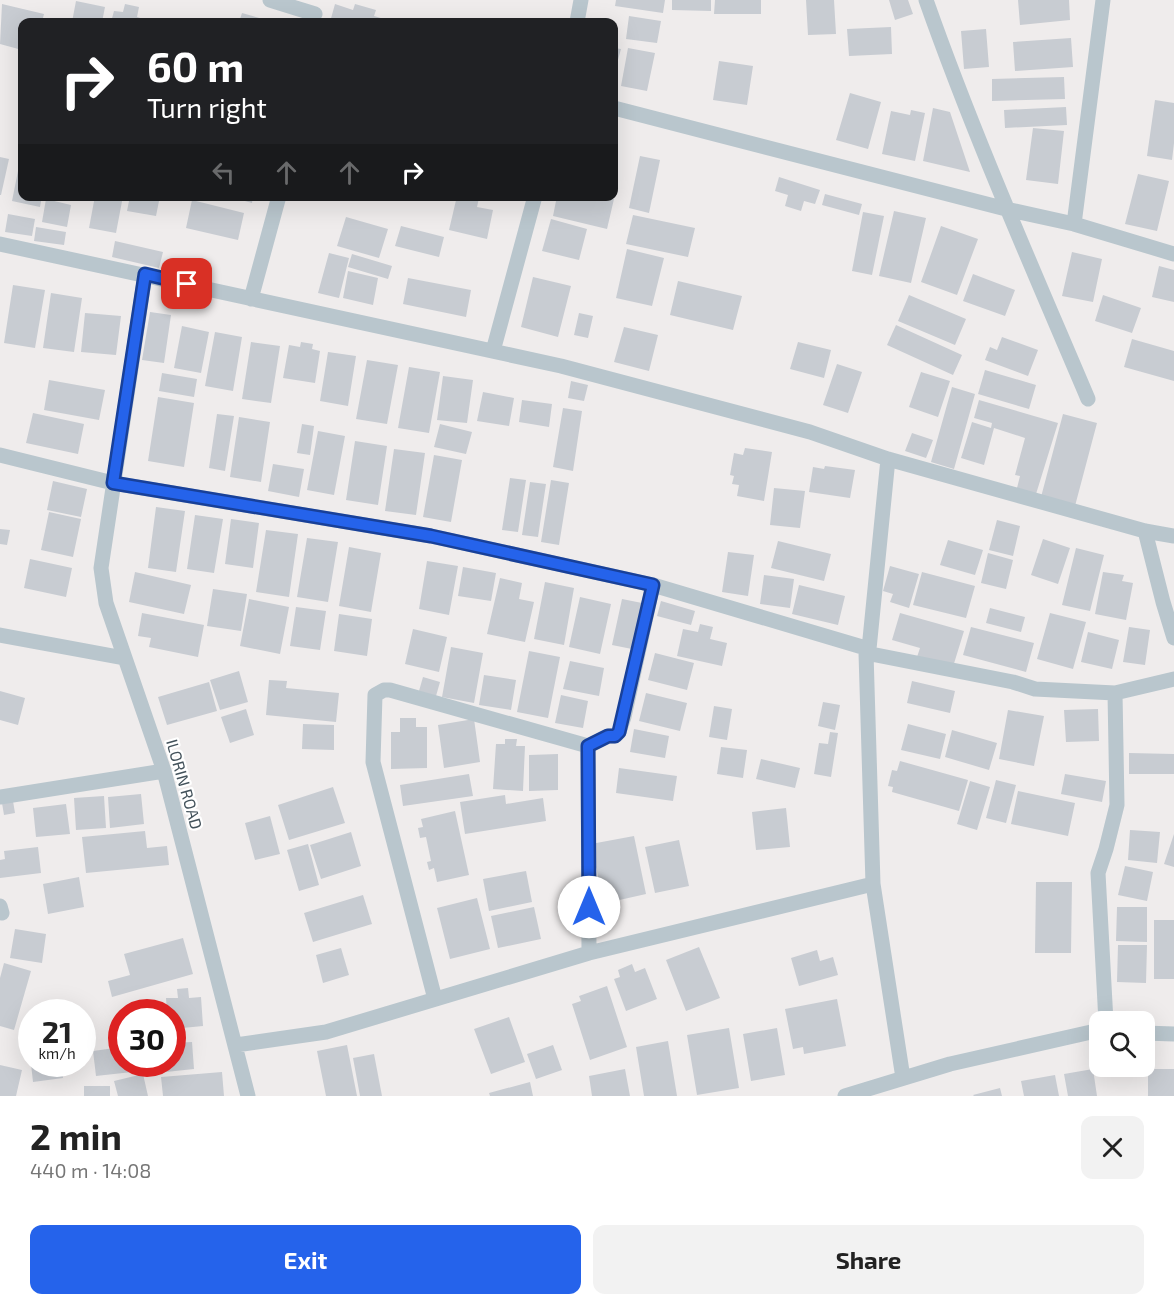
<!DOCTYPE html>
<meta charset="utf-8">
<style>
body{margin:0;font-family:"Exo 2",sans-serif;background:#f2f2f2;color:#222;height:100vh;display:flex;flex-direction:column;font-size:22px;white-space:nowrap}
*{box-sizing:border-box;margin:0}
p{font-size:20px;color:#767676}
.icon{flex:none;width:33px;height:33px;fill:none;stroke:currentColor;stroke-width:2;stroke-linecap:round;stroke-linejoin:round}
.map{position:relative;height:1096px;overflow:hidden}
.panel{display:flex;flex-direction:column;background:#fff;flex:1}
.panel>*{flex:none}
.top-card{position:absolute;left:18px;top:18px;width:600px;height:183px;border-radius:12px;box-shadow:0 6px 24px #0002;background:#202124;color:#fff;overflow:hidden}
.fabs{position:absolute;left:1089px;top:1011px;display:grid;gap:12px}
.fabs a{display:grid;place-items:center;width:66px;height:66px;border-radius:12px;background:#fff;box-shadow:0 6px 24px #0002;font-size:30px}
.speed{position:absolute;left:18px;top:999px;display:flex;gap:12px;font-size:30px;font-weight:700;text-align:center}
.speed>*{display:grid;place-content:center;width:78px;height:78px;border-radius:50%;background:#fff;box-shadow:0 6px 24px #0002;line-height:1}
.speed small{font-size:15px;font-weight:400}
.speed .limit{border:9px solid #d22;background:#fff;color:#111}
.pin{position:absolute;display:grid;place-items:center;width:51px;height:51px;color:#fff;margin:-26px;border-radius:12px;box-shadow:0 3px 9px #0006}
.me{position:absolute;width:66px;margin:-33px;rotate:0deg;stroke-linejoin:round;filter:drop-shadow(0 0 4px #0008)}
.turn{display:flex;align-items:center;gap:21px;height:126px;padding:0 30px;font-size:27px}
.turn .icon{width:78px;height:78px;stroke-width:2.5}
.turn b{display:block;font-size:42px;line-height:51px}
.lanes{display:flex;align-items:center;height:57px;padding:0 30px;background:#0003;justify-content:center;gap:30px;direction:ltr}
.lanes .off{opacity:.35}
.round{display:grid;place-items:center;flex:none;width:63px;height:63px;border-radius:12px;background:#f2f2f2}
.summary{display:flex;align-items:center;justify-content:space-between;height:102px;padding:0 30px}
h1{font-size:36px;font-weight:700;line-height:45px}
.cta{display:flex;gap:12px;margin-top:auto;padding:12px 30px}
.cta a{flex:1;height:69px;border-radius:12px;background:#2563eb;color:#fff;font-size:24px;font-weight:700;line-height:69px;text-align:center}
.cta a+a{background:#f2f2f2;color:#222}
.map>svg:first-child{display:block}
</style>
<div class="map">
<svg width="1174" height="1096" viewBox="0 0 1174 1096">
<rect width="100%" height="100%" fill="#efecec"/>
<path fill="#c8ccd2" d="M616 0H665L663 13 615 6Z
M672 0H711V11L672 10Z
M715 0H761V14H714Z
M806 0H834L836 34 808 35Z
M889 0H908L913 14 895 20Z
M1018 0H1069L1070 20 1020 25Z
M76 1 105 7 102 22H72Z
M2 4 44 14 42 22H22V50L0 44Z
M125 4 139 7 137 17 147 20V22H111L114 11 123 12Z
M335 4 353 10 355 4 376 10 374 16 394 22H330Z
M242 13 273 22H239Z
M629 16 661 21 657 43 626 39Z
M891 27 892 54 849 56 847 29Z
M986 29 989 67 964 69 961 31Z
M1071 38 1073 67 1015 71 1013 42Z
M614 48 621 49 614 74Z
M628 48 655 53 647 91 621 86Z
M719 61 753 66 747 105 713 100Z
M1064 77 1065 99 992 101V79Z
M850 93 881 102 868 149 836 140Z
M1155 100 1174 103V143L1172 160 1147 156Z
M1066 107 1067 125 1005 128 1004 110Z
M933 108 950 112 970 172 923 161Z
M911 110 925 113 915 161 882 154 891 111 910 115Z
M1033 128 1064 131 1058 184 1026 180Z
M640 156 660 160 649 213 629 208Z
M0 157 9 159 1 195H0Z
M19 166 22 167V196H42L40 207 12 201Z
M1138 174 1169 181 1157 231 1125 224Z
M779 177 820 190 815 204 804 201 801 211 785 206 788 195 775 191Z
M825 194 862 204 859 215 822 205Z
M95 196H123L116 233 89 228Z
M130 196H160L156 216 127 211Z
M227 196H253L252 203Z
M457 196 479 198 477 207 493 210 487 239 449 230Z
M557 196H603L614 199 607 229 553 216Z
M46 199 71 205 67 227 42 222Z
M192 200 244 213 238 240 186 228Z
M894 211 926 218 911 283 879 276Z
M863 212 884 216 872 275 852 271Z
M8 214 35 219 32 236 5 232Z
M633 215 695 228 688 257 626 244Z
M346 217 388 229 379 258 337 246Z
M551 219 587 229 579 260 542 251Z
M401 226 444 237 439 257 395 246Z
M941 226 978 239 957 295 921 282Z
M36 227 66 232 64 245 34 241Z
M115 241 163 252 159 268 112 257Z
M627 249 664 258 652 306 616 298Z
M1072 252 1102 259 1093 302 1062 296Z
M329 253 349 258 339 298 318 293Z
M352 254 392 266 388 279 348 267Z
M1159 266 1174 270V302L1152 297Z
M348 271 378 278 373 305 343 298Z
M973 274 1015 290 1005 316 963 301Z
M533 277 571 286 558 337 521 327Z
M408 278 471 290 466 317 403 304Z
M678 281 742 296 733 330 670 315Z
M13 285 45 290 35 348 4 343Z
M51 293 82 298 74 352 43 348Z
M909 295 966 319 955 345 898 321Z
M1103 295 1141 308 1132 333 1095 321Z
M150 312 171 315 164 363 142 360Z
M85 313 121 316 116 355 81 352Z
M579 313 593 316 588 338 574 335Z
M896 325 962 355 953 375 887 345Z
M182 326 209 332 201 373 174 368Z
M624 327 658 335 649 371 614 362Z
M215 332 242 337 233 391 205 386Z
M1002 337 1038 350 1028 376 985 360 990 347 997 350Z
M1132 339 1174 351V381L1124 367Z
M251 342 280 346 271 403 242 399Z
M301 342 313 344 312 349 320 351 315 383 283 378 289 345 300 347Z
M798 342 831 350 824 378 790 369Z
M328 352 356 356 348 406 320 401Z
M367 360 398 365 387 424 356 419Z
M837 364 862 372 848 413 823 405Z
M409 367 440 372 429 433 398 428Z
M985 370 1036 385 1029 409 978 394Z
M921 372 950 381 938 417 909 407Z
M162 373 197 379 194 397 159 391Z
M443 376 473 380 467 423 437 420Z
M49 380 105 390 99 420 44 410Z
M571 381 588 385 584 401 568 398Z
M952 387 975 394 954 469 931 462Z
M483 392 514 398 509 426 477 421Z
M158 397 194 403 184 467 148 461Z
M522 400 552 404 549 427 519 422Z
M979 400 1058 423 1036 494 1017 488 1020 476 1015 475 1025 438 994 428 984 465 961 458 972 422 991 428 992 423 974 418Z
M563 408 582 411 573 471 553 467Z
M33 413 84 424 78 454 26 443Z
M217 414 234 416 225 471 209 468Z
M1063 414 1097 423 1075 506 1041 497Z
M239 417 270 422 261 482 230 477Z
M302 424 314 426 310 455 297 453Z
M440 424 472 432 466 454 434 447Z
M318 431 345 436 334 495 307 490Z
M912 433 933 440 926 458 905 451Z
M355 441 387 446 378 505 346 500Z
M745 448 772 452 764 501 737 496 739 485 732 484 734 476 730 475 734 453 743 455Z
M394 449 425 453 416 515 385 511Z
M434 455 462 460 451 522 423 517Z
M273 464 304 469 299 497 268 491Z
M825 466 855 470 850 498 809 492 813 467 824 469Z
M510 478 526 480 518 532 502 530Z
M551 480 569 483 559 545 541 542Z
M53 481 87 489 81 517 47 510Z
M530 482 546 484 538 537 522 535Z
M774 488 805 491 800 528 770 525Z
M156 507 185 511 176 572 148 568Z
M49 512 81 519 73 557 41 550Z
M195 515 223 519 214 573 187 569Z
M231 519 259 523 253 568 225 564Z
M997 520 1020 526 1013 556 989 550Z
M0 529 10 530 7 545 0 544Z
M266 530 298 534 289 597 256 592Z
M307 538 338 542 328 602 297 597Z
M1043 539 1070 548 1058 584 1031 575Z
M948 540 983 550 975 575 940 565Z
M778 541 831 554 824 581 771 568Z
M349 547 381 553 371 612 339 606Z
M1076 548 1104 555 1090 611 1062 605Z
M728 552 754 555 748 596 722 592Z
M988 553 1013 560 1006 589 981 583Z
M30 559 72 568 66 597 24 588Z
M427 561 458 566 449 615 419 609Z
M890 566 919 574 909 608 890 602 893 594 883 591Z
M463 567 496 573 491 601 458 596Z
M135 572 191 585 184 614 129 602Z
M922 572 975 586 966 618 913 605Z
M1103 572 1124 575 1122 581 1133 583 1126 620 1095 614Z
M764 575 794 579 790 608 760 604Z
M500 578 522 583 519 599 534 602 525 642 487 634Z
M545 582 574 588 564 645 534 639Z
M799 585 845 596 838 625 792 614Z
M213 589 247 594 241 631 207 626Z
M580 597 611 604 600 654 569 647Z
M249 599 289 607 280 654 240 646Z
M622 599 642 603 632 649 612 645Z
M661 601 695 611 691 625 657 616Z
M296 607 326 611 320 650 290 646Z
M990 608 1025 617 1021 632 986 623Z
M142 613 204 625 198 657 149 647 151 638 138 636Z
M900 613 964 631 952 670 916 660 920 648 892 640Z
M1050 613 1086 622 1073 669 1037 659Z
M339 614 372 619 367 656 334 651Z
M700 624 713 627 710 639 727 643 722 666 677 656 683 629 698 632Z
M971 627 1034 643 1026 672 963 655Z
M1129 627 1150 630 1145 665 1123 662Z
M413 629 447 637 439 672 405 664Z
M1088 632 1119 640 1112 669 1081 662Z
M451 647 483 653 474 703 442 697Z
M529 651 560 657 548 718 517 712Z
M655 653 694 663 687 690 648 680Z
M570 661 604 668 599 696 563 689Z
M239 671 248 702 220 710 210 680Z
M484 675 516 680 511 710 479 705Z
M423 677 440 682 436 696 419 691Z
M269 680 287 681 286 688 339 693 336 722 266 715Z
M912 681 955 691 950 713 907 703Z
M209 682 217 711 167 725 158 697Z
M0 691 25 698 18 725 0 720Z
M646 693 687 703 680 731 639 721Z
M561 695 588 701 583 728 555 723Z
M823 702 840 705 835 730 818 726Z
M714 706 732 709 727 740 709 737Z
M246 709 254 735 230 743 221 717Z
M1098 709 1099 741 1066 742 1064 710Z
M1008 710 1044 716 1034 766 999 759Z
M400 718H416V727H427V768L391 769V732H400Z
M474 719 480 762 444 768 438 725Z
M303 724 334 725V750L302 749Z
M908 724 946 734 940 759 901 750Z
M634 729 669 736 665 758 630 752Z
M952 730 997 743 989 770 945 757Z
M830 732 838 733 831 777 814 774 819 743 828 744Z
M505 739H517L516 746H525L523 791 493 789 496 744H505Z
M721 747 747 750 743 778 717 774Z
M1129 753 1174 754V774H1129Z
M558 754V790L529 791V755Z
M761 759 800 768 795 788 756 779Z
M900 761 968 780 959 811 892 792 893 787 888 786 892 770 897 771Z
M619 768 677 776 673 801 616 793Z
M469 774 473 796 403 806 400 785Z
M1065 774 1106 781 1102 802 1061 794Z
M996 780 1016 785 1006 823 986 818Z
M970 781 990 787 977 830 957 824Z
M333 787 345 823 289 840 278 805Z
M1018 791 1075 803 1068 836 1011 824Z
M141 794 144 824 110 828 108 797Z
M505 795 506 804 543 798 546 821 465 834 460 802Z
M104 796 106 828 76 830 74 798Z
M13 801 15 813 4 815 2 803Z
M66 804 70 834 36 837 33 808Z
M786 808 790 847 756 850 752 812Z
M455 811 469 875 437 882 434 868 429 870 427 862 431 861 426 837 420 838 418 828 423 827 421 819Z
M270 816 280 854 255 860 245 823Z
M1130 830 1160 832 1157 863 1128 860Z
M145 831 147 848 167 846 169 865 86 873 82 837Z
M351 832 361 866 321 879 310 845Z
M1174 834V867L1164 864Z
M634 836 646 894 615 901 612 887 601 890 591 844Z
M679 840 689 886 655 893 645 847Z
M308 844 319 885 299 891 287 850Z
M38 847 41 873 0 878V860L5 859 4 851Z
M1125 866 1153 872 1147 901 1118 895Z
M526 871 532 902 489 911 483 879Z
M79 877 84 907 48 914 43 884Z
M1036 882H1072L1071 953H1035Z
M363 895 372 924 313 942 304 913Z
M477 898 490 949 450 959 437 908Z
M534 907 541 939 498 948 491 916Z
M1117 907H1147V942L1116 941Z
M1154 920H1174V979H1154Z
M15 929 46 934 42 963 10 958Z
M183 938 193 974 112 997 108 981 130 975 124 954Z
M1118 945H1147L1146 983 1117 982Z
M699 947 720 998 686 1011 666 960Z
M341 948 349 975 323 983 316 955Z
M817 950 820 961 833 957 838 975 799 986 791 958Z
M4 963 31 971 14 1030 0 1026V978Z
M632 964 635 972 645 968 657 999 626 1011 614 979 620 977 618 970Z
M607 986 627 1047 590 1060 572 1004 581 1001 579 996Z
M188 988 189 998 201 997 203 1026 172 1029V1012H167L166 998H178L177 989Z
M837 999 846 1046 804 1054 803 1047 793 1049 785 1009Z
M509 1017 525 1062 491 1074 474 1029Z
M729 1028 739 1088 697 1095 687 1035Z
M777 1028 785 1075 751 1081 743 1034Z
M668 1041 677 1096H644L636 1047Z
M192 1042 194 1069 147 1074 146 1064H172V1043Z
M347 1045 357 1096H326L317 1051Z
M553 1045 562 1070 536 1079 527 1054Z
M122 1047V1064H131L132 1072 96 1076 93 1051Z
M374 1054 382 1096H360L353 1058Z
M31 1064H61L63 1078 33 1082Z
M0 1065 22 1070 16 1096H0Z
M625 1069 630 1096H592L589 1076Z
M1093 1069 1097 1096H1068L1064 1074Z
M1148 1069H1174V1096H1148Z
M222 1072 224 1096H163L161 1077Z
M143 1074 148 1096H118L114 1081Z
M1055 1075 1059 1096H1024L1021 1081Z
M530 1082 533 1096H490L489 1093Z
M84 1086H110V1096H84Z
M1000 1088 1002 1096H974L973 1095Z"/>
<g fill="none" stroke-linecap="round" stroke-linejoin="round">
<path stroke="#b9c6cd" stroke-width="15" d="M270 0 315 14
M926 0C974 136 1032 267 1088 399
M577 22 581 0
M614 108 1006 209 1074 224 1174 254
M1074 224 1103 0
M0 244 561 366 810 432 888 459 1145 531 1174 536
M145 275 101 568 106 603 164 771 248 1096
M251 299 279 196
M493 351 535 196
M0 455 113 483 431 536 653 585 869 649
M888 459 869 649 866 653 873 884 903 1078
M1145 531 1163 602 1174 638
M0 635 124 658
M866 653 1013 682 1035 689 1115 693 1174 679
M588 746 589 953
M0 797 164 771
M0 906 2 913
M435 999 373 762 375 695 384 690H390L588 746 608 736H615L619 732 624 717 653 585
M1106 1022 1098 873 1106 849 1117 805 1115 693
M1144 1033 1174 1034
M236 1045 326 1032 589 953 873 884
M845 1096 950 1064 1100 1030"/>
</g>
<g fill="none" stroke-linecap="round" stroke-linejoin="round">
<g stroke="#184099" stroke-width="15">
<path id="route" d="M187 284 145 274 113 483 431 536 653 585 619 732 615 736H608L588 746 589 907"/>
</g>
<use href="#route" stroke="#2563eb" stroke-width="10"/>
</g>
<g text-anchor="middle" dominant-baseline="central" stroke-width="4.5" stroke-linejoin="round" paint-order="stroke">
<g font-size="16" fill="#43525b" stroke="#fff">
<text transform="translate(185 784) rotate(74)">ILORIN ROAD</text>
</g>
</g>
</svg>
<div class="fabs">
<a><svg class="icon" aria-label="search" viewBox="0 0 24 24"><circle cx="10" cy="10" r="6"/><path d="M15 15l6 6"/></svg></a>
</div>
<div class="speed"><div>21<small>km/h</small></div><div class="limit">30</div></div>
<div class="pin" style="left:187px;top:284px;background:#d93025"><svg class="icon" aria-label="arrive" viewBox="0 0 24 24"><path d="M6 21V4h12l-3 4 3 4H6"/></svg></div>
<svg class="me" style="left:589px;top:907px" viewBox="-20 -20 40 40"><circle r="19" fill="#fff"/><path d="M0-13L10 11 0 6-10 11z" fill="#2563eb"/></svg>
<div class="top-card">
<div class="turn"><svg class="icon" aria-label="right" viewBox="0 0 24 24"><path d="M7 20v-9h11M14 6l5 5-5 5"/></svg><div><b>60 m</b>Turn right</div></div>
<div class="lanes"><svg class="icon off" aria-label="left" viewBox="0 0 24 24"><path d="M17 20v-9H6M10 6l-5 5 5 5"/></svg><svg class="icon off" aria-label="ahead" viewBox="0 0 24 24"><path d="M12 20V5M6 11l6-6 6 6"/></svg><svg class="icon off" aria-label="ahead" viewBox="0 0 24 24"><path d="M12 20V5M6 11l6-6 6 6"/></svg><svg class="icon" aria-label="right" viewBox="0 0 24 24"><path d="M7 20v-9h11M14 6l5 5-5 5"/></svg></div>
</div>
</div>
<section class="panel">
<div class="summary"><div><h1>2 min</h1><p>440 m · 14:08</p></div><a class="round"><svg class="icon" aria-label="close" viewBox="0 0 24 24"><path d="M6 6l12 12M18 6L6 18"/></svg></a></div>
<div class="cta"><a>Exit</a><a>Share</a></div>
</section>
